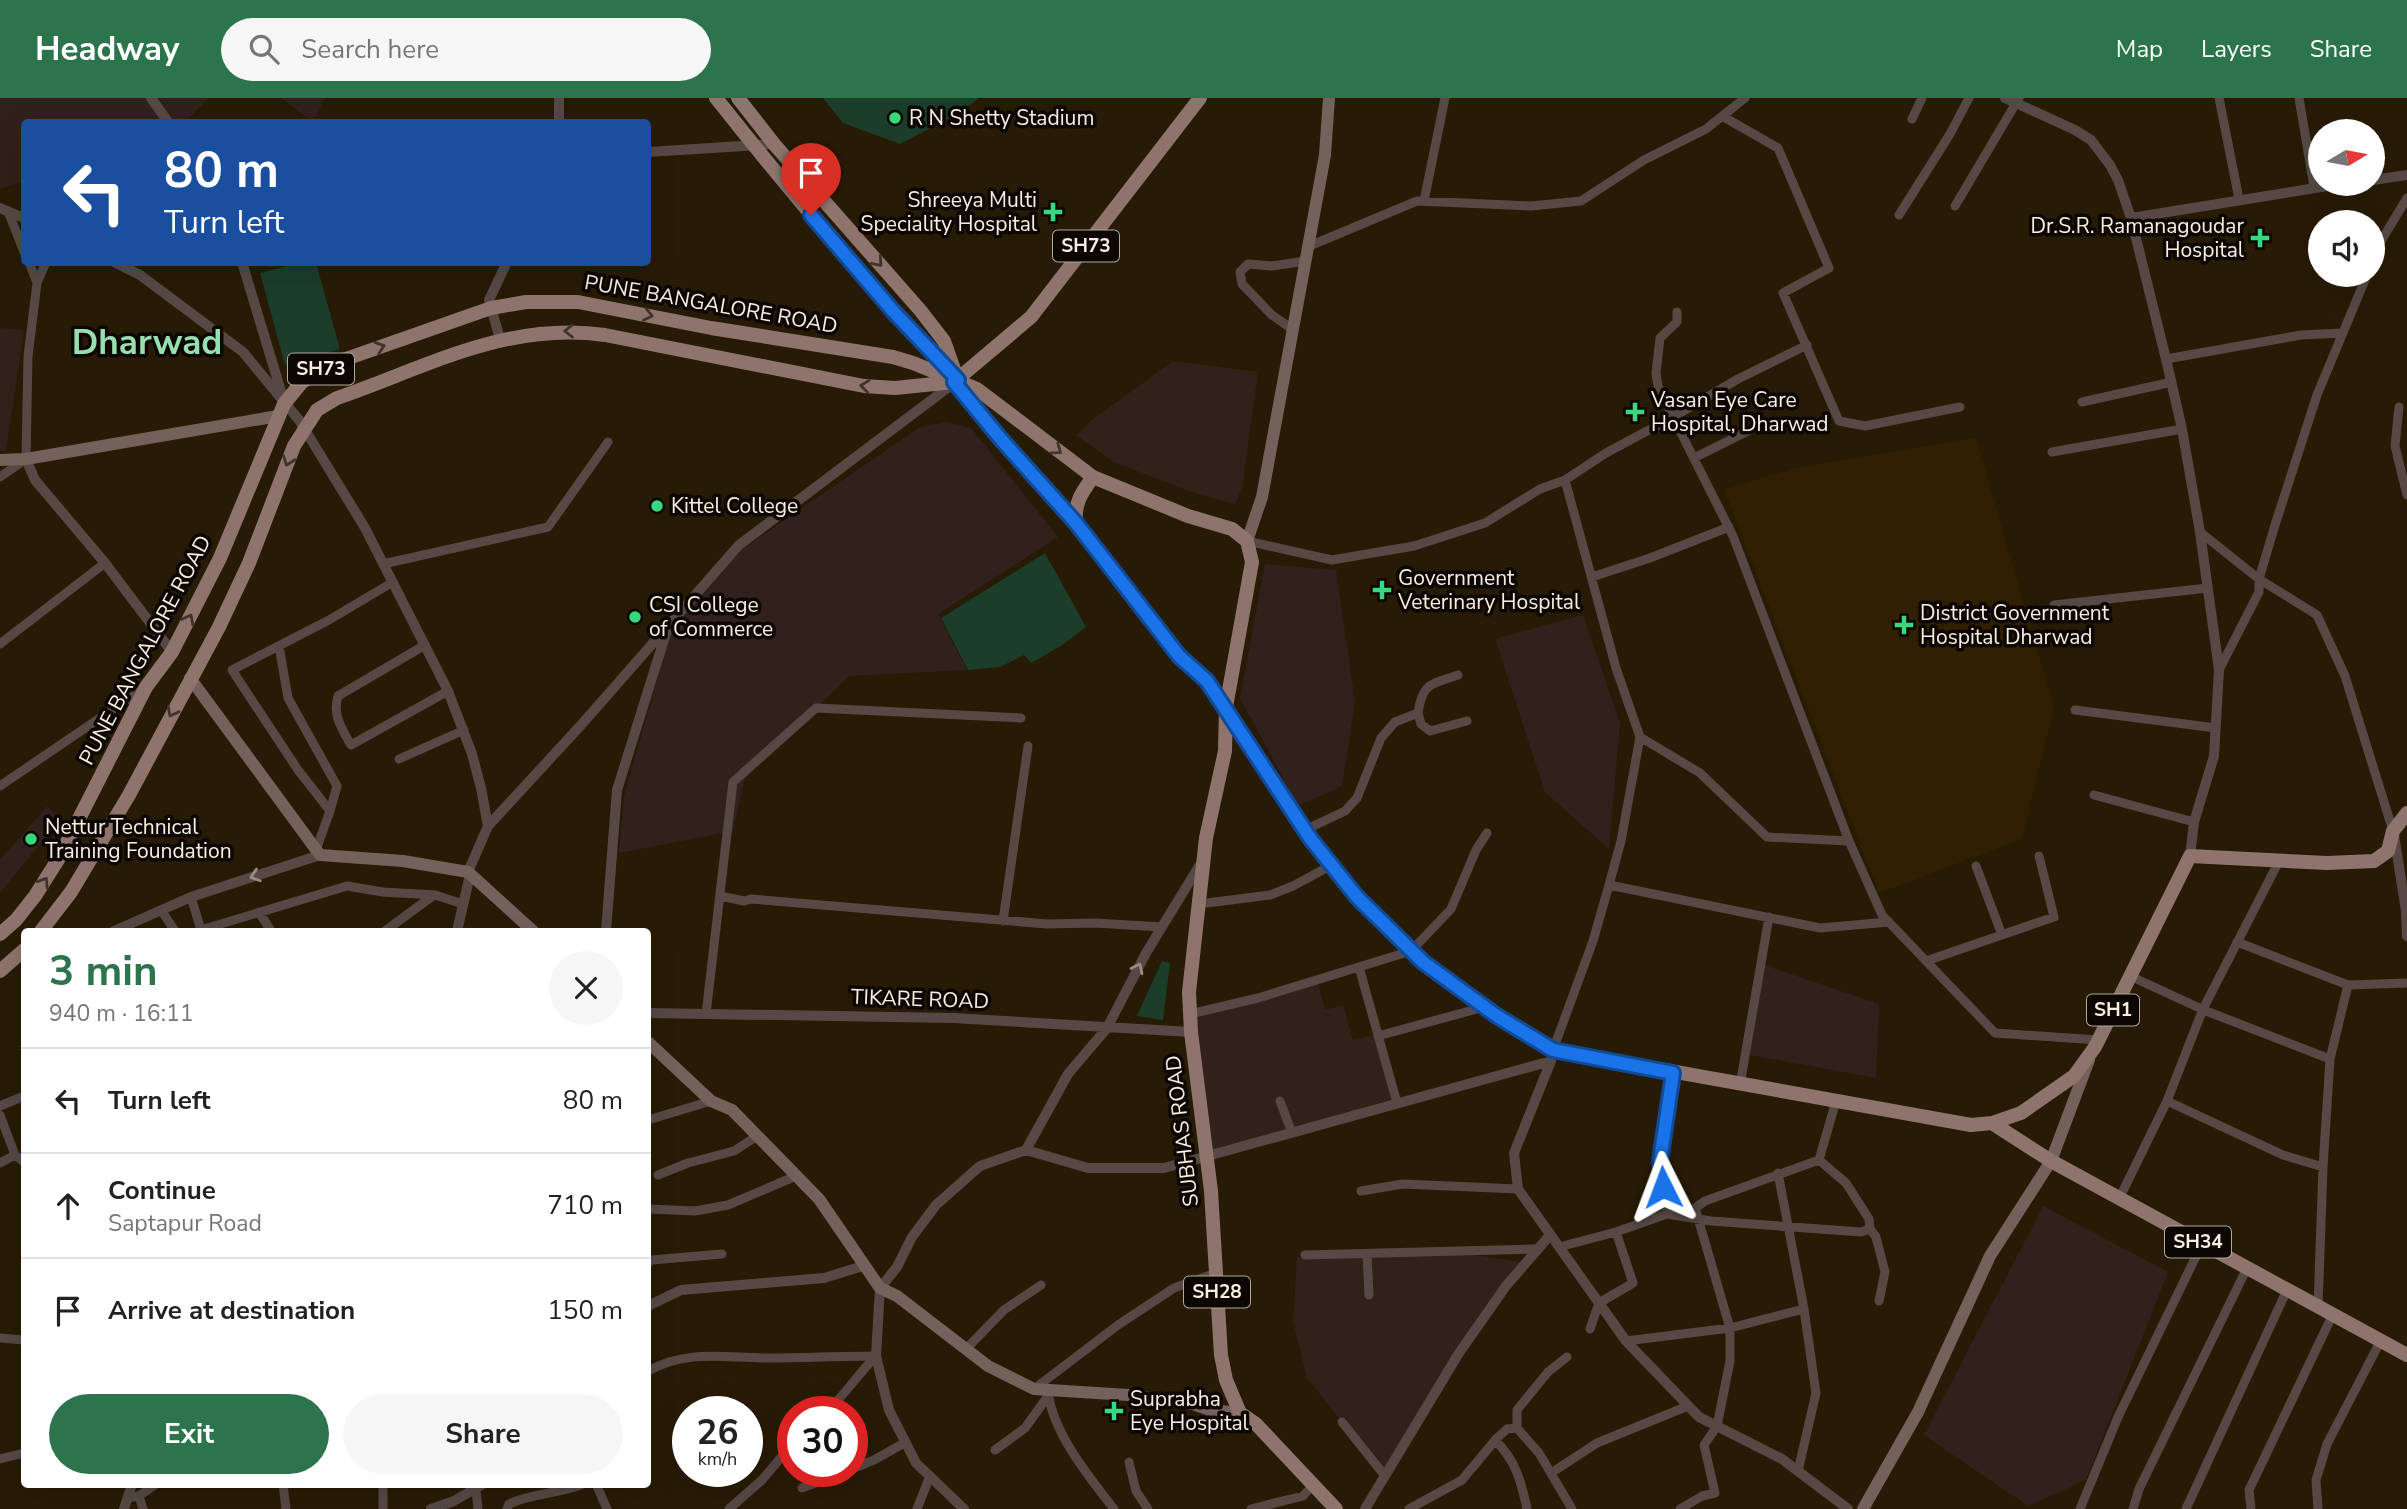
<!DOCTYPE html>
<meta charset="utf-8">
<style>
body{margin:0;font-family:"Nunito Sans",sans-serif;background:#f6f6f6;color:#222;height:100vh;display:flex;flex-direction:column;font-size:26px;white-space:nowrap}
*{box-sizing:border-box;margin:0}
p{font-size:23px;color:#767676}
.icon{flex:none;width:38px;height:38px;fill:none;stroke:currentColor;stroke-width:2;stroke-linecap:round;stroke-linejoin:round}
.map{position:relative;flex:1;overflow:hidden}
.sheet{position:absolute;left:21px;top:830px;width:630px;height:560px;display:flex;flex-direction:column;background:#fff;border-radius:7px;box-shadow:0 7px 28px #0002}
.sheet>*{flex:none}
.hud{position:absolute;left:21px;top:21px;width:630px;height:147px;border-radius:7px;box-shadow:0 7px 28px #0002;background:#1a4fa0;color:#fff;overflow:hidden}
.needle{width:46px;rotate:80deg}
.tools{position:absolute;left:2308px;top:21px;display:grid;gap:14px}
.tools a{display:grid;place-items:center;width:77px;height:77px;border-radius:50%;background:#fff;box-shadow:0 7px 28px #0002;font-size:35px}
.speed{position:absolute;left:672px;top:1298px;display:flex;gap:14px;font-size:35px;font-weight:700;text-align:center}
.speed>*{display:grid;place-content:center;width:91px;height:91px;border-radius:50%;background:#fff;box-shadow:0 7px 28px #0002;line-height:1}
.speed small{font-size:18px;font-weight:400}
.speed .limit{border:10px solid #d22;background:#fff;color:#111}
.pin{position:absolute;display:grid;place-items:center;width:60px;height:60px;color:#fff;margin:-72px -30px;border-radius:50% 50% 50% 0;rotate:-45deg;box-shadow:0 0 7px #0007}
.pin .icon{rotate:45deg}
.me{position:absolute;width:77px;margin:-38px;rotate:357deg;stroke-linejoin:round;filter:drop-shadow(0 0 5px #0008)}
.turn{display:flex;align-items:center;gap:24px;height:147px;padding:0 28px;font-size:32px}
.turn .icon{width:91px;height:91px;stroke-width:2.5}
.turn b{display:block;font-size:49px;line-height:60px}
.round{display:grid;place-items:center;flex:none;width:74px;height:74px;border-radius:37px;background:#f6f6f6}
.headline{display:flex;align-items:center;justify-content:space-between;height:119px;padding:0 28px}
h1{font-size:42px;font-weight:700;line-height:52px;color:#2b744c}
.button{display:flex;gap:14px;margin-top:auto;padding:14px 28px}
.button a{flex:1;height:80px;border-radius:42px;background:#2b744c;color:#fff;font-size:28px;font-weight:700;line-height:80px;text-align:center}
.button a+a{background:#f6f6f6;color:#222}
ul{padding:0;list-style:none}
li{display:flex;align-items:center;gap:21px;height:105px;padding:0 28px;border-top:2px solid #e0e0e0}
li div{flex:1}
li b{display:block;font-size:26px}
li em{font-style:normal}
header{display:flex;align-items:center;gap:42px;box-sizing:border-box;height:98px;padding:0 35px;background:#2b744c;color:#fff}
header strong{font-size:33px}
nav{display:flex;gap:38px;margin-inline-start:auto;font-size:24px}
.search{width:490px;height:63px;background:#f6f6f6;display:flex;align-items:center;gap:18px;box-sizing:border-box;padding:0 24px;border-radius:38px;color:#767676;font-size:26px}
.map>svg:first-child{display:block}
</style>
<header>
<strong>Headway</strong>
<div class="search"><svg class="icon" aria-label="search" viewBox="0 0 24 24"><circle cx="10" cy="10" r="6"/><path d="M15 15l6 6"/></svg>Search here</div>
<nav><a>Map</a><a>Layers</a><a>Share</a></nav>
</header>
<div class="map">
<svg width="2407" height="1411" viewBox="0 0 2407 1411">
<rect width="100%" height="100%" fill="#281b05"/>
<path fill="#32201a" d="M0 0H209L185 24H24V83L0 91Z
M281 0H325L313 24Z
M0 230 24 232 6 353H0Z
M1173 263 1258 274 1242 390 1235 406 1197 396 1114 364 1076 337 1092 322Z
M1318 886 1325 912 1343 907 1353 942 1377 936 1396 1000 1210 1055 1195 919Z
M1461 1155 1526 1165 1506 1188 1385 1378 1307 1280 1293 1223 1297 1159Z"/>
<path fill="#301f01" d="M1976 340 2054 610 2022 741 1879 795 1724 391 1796 370Z"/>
<path fill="#32201c" d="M946 324 971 330 1058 439 938 516 967 572 849 578 745 681 733 733 619 755 624 698 673 526 741 452 920 329Z
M1265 466 1336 472 1355 604 1342 688 1298 708 1240 600Z
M1583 517 1620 625 1609 751 1545 694 1495 541Z
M47 708 60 721 0 795V762Z
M1764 867 1879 906 1876 980 1750 957Z
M2043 1108 2168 1174 2086 1382 2028 1408 1924 1337Z"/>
<path fill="#1b3d2a" d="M823 0H979L961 14 900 46 843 25Z
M299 165H316L340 251 285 267 260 175Z
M1045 455 1086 529 1061 548 1031 565 1024 557 1000 569 968 572 941 520Z
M1162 863 1170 865 1163 922 1137 918Z"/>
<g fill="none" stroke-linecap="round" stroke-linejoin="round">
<path stroke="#564945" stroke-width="9" d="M2219 0 2239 101
M2299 0 2314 89
M1722 18 1778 50 1829 170 1783 195 1839 323 1865 328 1960 309
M1912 21 1922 0
M1424 103 1445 0
M1955 108 2019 0
M8 113 24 154
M1899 117 1950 36 1969 0
M1307 149 1417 103 1531 108 1581 103 1644 62 1706 31 1745 0
M2373 163 2381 143 2407 100
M37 185 46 164
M1677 214V224L1660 240 1656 275 1658 288 1673 319 1738 281 1807 247
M1292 231 1272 217 1242 186 1240 174 1248 166 1272 168 1305 163
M2166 261 2301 237 2343 235
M2082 304 2172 284
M2399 309 2395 348 2407 397
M2052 354 2182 331
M1694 360 1756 329
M0 379 26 361 28 258 37 185 29 164
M2200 434 2259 481 2317 517 2345 578 2393 733
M1247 443 1332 462 1414 448 1485 425 1540 391 1565 382 1606 355 1673 319 1733 438 1849 743 1882 817 1995 935 2098 942
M383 466 548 429 608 344
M1592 479 1650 460 1729 429
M2054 507 2208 490
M0 546 105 465
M425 547 338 598C332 617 342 631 351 647L448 593
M279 548 288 600 337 688 330 713
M2219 572 2259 494V481L2275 427 2317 297 2367 177
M2075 612 2216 630
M1418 615C1423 584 1430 587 1458 577
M1640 639 1700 675 1767 739 1849 743
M399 661 464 632
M0 688 144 590
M2094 697 2194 724
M1305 732 1345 713 1357 700 1381 640 1395 624 1418 615 1421 626 1430 633 1467 623
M316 752 330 713 298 672 232 572 329 522 393 484
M1976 768 2002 837
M1609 787 1820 830 1889 824
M720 798 744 803 751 801 1047 826 1095 825 1162 829
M191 799 201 832 347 788 383 794 435 797 463 806
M1199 806 1270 797 1293 788 1332 767
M161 812 175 833
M259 814 271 833
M1003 823 1028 648
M385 833 434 797
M2237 844 2348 887
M1926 863 2054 819 2039 758
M1359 869 1397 1005
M2130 878 2206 913 2330 961 2323 1069 2318 1209
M706 916 733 684 816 610 1021 620
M1190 916 1258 900 1411 853 1451 811 1476 752 1487 735
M1378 938 1484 909
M1553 952 1593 843 1609 787 1621 743 1640 639 1616 570 1565 382
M2330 961 2348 887 2407 885
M1740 987 1769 819
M1280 1003 1292 1035
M2167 1003 2283 1057 2323 1069
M0 1008 24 998
M0 1017 15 1057 0 1065
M648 1022 711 1003
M15 1057 24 1064
M1819 1062 1846 1085 1869 1121 1870 1131 1876 1139 1885 1174 1879 1203
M1819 1062 1836 1003
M658 1077 688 1065 734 1053 757 1038
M1361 1093 1403 1086 1518 1091
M2119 1101 2167 1003 2203 911 2279 763
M648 1111 695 1113 728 1107 796 1078
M1667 1116 1660 1063 1673 975
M1559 1149 1616 1134 1667 1116 1711 1123 1861 1134 1870 1131
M1367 1156 1369 1197
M1305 1157 1538 1151
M648 1165 652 1162 722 1156
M1590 1231 1599 1205 1633 1185 1616 1134
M0 1240 24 1242
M1626 1243 1730 1230 1804 1211 1778 1075
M966 1251 1004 1212 1041 1187
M648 1273C688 1251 724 1260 768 1260 804 1260 840 1258 876 1258
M1034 1291 1118 1227 1174 1190 1216 1175
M1048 1293C1052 1334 1089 1379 1114 1411
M826 1314C845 1297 858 1276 876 1258
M1342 1324 1385 1378
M1517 1330V1312L1548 1274 1567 1259
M1495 1342C1516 1363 1521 1383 1527 1411
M995 1352 1025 1330 1048 1298
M0 1361 24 1355
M1129 1364 1136 1393 1148 1411
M852 1371 874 1362 906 1344
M1798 1373 1816 1295 1804 1211
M1551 1375 1597 1345 1688 1308
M283 1386 286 1411
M596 1386 607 1411
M802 1390 845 1374
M476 1392 478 1411
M139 1398 143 1411
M127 1400 139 1398 156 1386
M383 1411V1386
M507 1411 509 1406C532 1395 559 1396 583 1386
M729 1411 762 1382 793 1345
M917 1411 930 1378
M1251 1411 1303 1398 1314 1386
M1409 1411 1462 1382 1497 1340 1507 1331 1517 1330 1539 1355 1572 1411
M1680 1411 1702 1398 1715 1395 1704 1347 1717 1328 1730 1263V1230L1695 1110 1705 1103 1819 1062
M2080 1411 2118 1319 2202 1146
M2133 1411 2139 1391 2247 1170
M2186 1411 2287 1192
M2251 1411 2249 1392 2332 1218
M2318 1411 2316 1382 2327 1346 2380 1244"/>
<path stroke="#564945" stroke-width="10" d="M151 0 168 24
M2005 0 2075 32 2091 42 2110 67 2118 82 2131 120 2166 261 2182 331 2200 434 2219 572 2214 658 2194 724 2190 758
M559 24V0
M648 54 774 46
M2373 82 2407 77
M0 110 24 120
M2131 120 2340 86
M114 164 140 177 243 254 299 322 365 430 448 593 472 656 481 690 488 728
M242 164 283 300
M500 241 489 202 507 164
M26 361 35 382 105 465 172 554
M2394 737 2406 813 2407 838
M114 833 191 799 320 757
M457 833 470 777 468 774 488 728 582 626 739 447 954 285
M606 833 617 692 667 532
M648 915 953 920 1191 934
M1553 952 1551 963 1514 1055 1518 1091 1626 1243 1699 1319 1782 1361 1848 1411
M1026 1052 1088 1070H1164L1551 963
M648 1208 681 1192 824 1180 863 1168
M124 1411 132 1386
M431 1411 454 1403 483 1386
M964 1411 916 1365 889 1312 876 1258 880 1190 897 1169 912 1139 936 1107 980 1068 1026 1052 1068 976 1107 930 1146 855 1201 765
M1365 1411 1459 1255 1506 1188 1550 1137"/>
<path stroke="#75615b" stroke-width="12" d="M0 362 26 361 278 318
M1247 443 1262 399 1325 57 1329 0
M190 580 320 757 403 763 468 774 533 833
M648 944 711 1003 732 1012 819 1101 880 1190 897 1198 988 1268 1034 1291 1128 1297 1193 1306 1210 1312 1240 1315
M1863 1411 1918 1314 1990 1158 2051 1063 2089 962"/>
<path stroke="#8e746c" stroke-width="14" d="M716 0C792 96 871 189 954 278
M738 0 774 46 920 212 944 243 956 277
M954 284 1031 219 1200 0
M1076 425C1074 405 1082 394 1093 379
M41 833 71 794 129 697 219 529 249 465 294 348 317 312 337 300C427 269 507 223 605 237L864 288 895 290 954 284 1000 340 1076 425 1179 558 1207 583 1310 739 1357 799 1423 865 1497 918 1553 952 1971 1027 1992 1025 2021 1015 2074 978 2095 949 2190 758 2327 765 2374 763 2388 753 2393 733 2407 715
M0 836 16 822 35 798 59 760 146 589 172 554 220 460 284 306 301 285 323 269 491 210 526 204H578L711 230 893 259 913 265 977 291 1093 379 1188 418 1232 431 1247 443 1252 464 1226 609 1225 653 1206 740 1189 894 1191 934 1211 1093 1221 1257 1226 1282 1240 1315 1256 1326 1336 1411
M0 873 24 852
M1992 1025 2051 1063 2407 1257"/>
</g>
<defs><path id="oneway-chevron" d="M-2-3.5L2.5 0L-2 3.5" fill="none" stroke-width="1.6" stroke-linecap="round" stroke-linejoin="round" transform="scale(1.75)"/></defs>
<g stroke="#40332c">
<use href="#oneway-chevron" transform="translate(878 164) rotate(49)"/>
<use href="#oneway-chevron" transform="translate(648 217) rotate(12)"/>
<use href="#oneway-chevron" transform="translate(569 233) rotate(180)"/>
<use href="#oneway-chevron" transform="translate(380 249) rotate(-19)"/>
<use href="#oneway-chevron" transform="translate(865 288) rotate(-173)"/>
<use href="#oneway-chevron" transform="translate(1057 352) rotate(36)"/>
<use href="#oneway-chevron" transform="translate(288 363) rotate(110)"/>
<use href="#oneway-chevron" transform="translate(189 521) rotate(-63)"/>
<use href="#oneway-chevron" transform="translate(172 614) rotate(117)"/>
<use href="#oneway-chevron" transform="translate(44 784) rotate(-57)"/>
</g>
<g stroke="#978b84">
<use href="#oneway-chevron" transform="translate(255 778) rotate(162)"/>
<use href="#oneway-chevron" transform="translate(1138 870) rotate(-64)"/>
</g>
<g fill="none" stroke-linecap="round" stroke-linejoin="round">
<g stroke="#114b97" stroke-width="18">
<path id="route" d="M811 117 893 213 958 282 954 284 1000 340 1076 425 1179 558 1207 583 1310 740 1357 799 1423 864 1497 918 1553 952 1673 975 1660 1063 1663 1089"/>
</g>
<use href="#route" stroke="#1a73e8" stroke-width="12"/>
</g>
<g fill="#36d880" stroke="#0c0702" stroke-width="2.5">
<circle cx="895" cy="20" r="7"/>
<path d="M1049.5 103.5h7v7h7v7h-7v7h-7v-7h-7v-7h7z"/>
<path d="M2256.5 129.5h7v7h7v7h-7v7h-7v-7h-7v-7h7z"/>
<path d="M1631.5 303.5h7v7h7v7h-7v7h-7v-7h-7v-7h7z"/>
<circle cx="657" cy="408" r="7"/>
<path d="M1378.5 481.5h7v7h7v7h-7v7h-7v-7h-7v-7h7z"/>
<circle cx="635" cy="519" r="7"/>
<path d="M1900.5 516.5h7v7h7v7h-7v7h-7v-7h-7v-7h7z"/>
<circle cx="31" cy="741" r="7"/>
<path d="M1110.5 1302.5h7v7h7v7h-7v7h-7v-7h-7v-7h7z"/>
</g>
<g text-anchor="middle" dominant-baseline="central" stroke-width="7" stroke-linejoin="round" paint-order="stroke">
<g fill="#0c0702" stroke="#b1a99f" stroke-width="2">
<rect x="1053" y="132.5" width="66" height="31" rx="5"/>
<rect x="288" y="255.5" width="66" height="31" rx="5"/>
<rect x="2087" y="896.5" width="52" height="31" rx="5"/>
<rect x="2165" y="1128.5" width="66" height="31" rx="5"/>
<rect x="1184" y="1178.5" width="66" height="31" rx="5"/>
</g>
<g font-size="19" font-weight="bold" fill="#f8efe2">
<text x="1086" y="148">SH73</text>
<text x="321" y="271">SH73</text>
<text x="2113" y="912">SH1</text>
<text x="2198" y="1144">SH34</text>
<text x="1217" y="1194">SH28</text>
</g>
<g font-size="21" fill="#f8efe2" stroke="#0c0702" text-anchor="start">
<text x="909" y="20">R N Shetty Stadium</text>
<text x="1037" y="102" text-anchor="end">Shreeya Multi<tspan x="1037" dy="24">Speciality Hospital</tspan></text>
<text x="2244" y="128" text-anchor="end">Dr.S.R. Ramanagoudar<tspan x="2244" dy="24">Hospital</tspan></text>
<text x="1651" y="302">Vasan Eye Care<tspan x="1651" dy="24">Hospital, Dharwad</tspan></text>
<text x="671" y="408">Kittel College</text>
<text x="1398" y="480">Government<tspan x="1398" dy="24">Veterinary Hospital</tspan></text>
<text x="649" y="507">CSI College<tspan x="649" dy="24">of Commerce</tspan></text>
<text x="1920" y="515">District Government<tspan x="1920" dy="24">Hospital Dharwad</tspan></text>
<text x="45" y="729">Nettur Technical<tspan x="45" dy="24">Training Foundation</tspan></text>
<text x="1130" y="1301">Suprabha<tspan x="1130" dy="24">Eye Hospital</tspan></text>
</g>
<g font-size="21" fill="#f8efe2" stroke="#0c0702">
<text transform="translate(711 206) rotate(10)">PUNE BANGALORE ROAD</text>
<text transform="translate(145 552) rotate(-62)">PUNE BANGALORE ROAD</text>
<text transform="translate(920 901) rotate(2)">TIKARE ROAD</text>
<text transform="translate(1182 1033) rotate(-97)">SUBHAS ROAD</text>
</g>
<g font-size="35" font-weight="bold" fill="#97dfae" stroke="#0c0702">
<text x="147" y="244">Dharwad</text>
</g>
</g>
</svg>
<div class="tools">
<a><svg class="needle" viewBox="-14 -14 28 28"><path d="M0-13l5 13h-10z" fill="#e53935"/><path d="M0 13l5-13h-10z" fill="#767676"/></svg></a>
<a><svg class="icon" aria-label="sound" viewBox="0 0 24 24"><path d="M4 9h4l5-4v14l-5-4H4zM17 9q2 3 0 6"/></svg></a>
</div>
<div class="speed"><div>26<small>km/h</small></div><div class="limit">30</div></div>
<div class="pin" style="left:811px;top:117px;background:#d93025"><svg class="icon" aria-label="arrive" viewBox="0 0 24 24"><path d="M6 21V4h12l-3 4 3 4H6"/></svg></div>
<svg class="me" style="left:1663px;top:1089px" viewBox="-20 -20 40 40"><path d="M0-17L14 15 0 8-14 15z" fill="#1a73e8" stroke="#fff" stroke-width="4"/></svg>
<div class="hud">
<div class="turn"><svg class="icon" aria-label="left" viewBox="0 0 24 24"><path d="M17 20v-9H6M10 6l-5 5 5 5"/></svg><div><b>80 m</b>Turn left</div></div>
</div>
<section class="sheet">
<div class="headline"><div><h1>3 min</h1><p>940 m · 16:11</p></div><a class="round"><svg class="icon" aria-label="close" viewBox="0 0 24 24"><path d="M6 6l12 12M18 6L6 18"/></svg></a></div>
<ul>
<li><svg class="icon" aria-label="left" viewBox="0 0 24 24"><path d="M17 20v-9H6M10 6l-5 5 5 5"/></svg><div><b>Turn left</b></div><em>80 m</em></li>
<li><svg class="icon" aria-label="ahead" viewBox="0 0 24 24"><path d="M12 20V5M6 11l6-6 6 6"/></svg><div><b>Continue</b><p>Saptapur Road</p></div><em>710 m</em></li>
<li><svg class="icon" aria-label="arrive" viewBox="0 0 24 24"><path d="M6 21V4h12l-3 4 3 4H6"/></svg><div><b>Arrive at destination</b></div><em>150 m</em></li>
</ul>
<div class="button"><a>Exit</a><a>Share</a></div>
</section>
</div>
